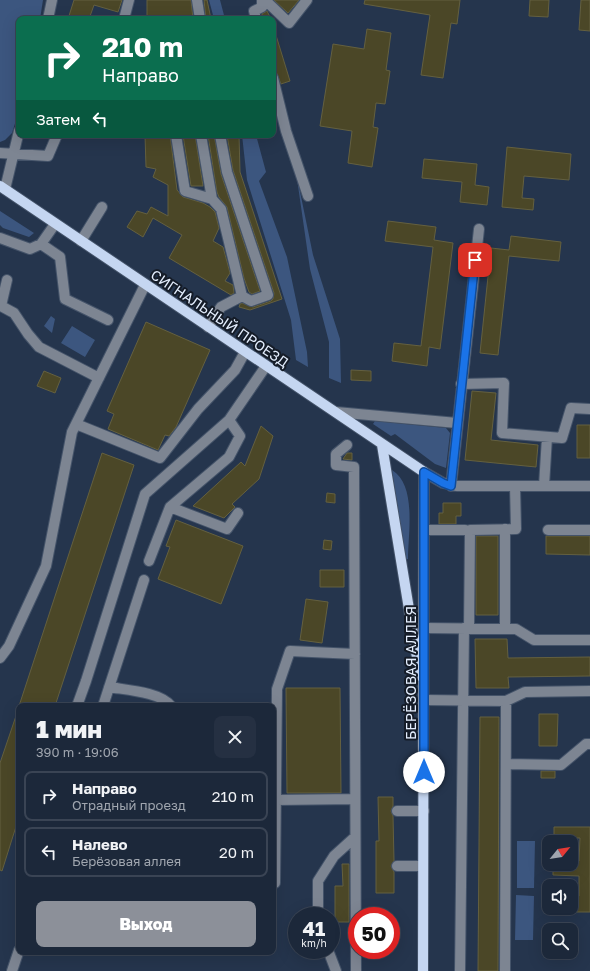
<!DOCTYPE html>
<html lang="ru">
<meta charset="utf-8">
<style>
body{margin:0;font-family:"Golos Text",sans-serif;background:#253042;color:#f1f3f6;height:100vh;display:flex;flex-direction:column;font-size:15px;white-space:nowrap}
*{box-sizing:border-box;margin:0}
p{font-size:13px;color:#a0a6af}
.icon{flex:none;width:22px;height:22px;fill:none;stroke:currentColor;stroke-width:2;stroke-linecap:round;stroke-linejoin:round}
.map{position:relative;flex:1;overflow:hidden}
.panel{position:absolute;left:16px;top:703px;width:260px;height:252px;display:flex;flex-direction:column;background:#1c283a;border-radius:8px;box-shadow:0 4px 16px #0002,0 0 0 1px #3a4454}
.panel>*{flex:none}
.guide{position:absolute;left:16px;top:16px;width:260px;height:122px;border-radius:8px;box-shadow:0 4px 16px #0002,0 0 0 1px #3a4454;background:#0b6e4f;color:#fff;overflow:hidden}
.needle{width:26px;rotate:60deg}
.tools{position:absolute;left:542px;top:835px;display:grid;gap:8px}
.tools a{display:grid;place-items:center;width:36px;height:36px;border-radius:8px;background:#1c283a;box-shadow:0 4px 16px #0002,0 0 0 1px #3a4454;font-size:20px}
.speed{position:absolute;left:288px;top:907px;display:flex;gap:8px;font-size:20px;font-weight:700;text-align:center}
.speed>*{display:grid;place-content:center;width:52px;height:52px;border-radius:50%;background:#1c283a;box-shadow:0 4px 16px #0002,0 0 0 1px #3a4454;line-height:1}
.speed small{font-size:10px;font-weight:400}
.speed .limit{border:6px solid #d22;background:#fff;color:#111}
.pin{position:absolute;display:grid;place-items:center;width:34px;height:34px;color:#fff;margin:-17px;border-radius:8px;box-shadow:0 2px 6px #0006}
.me{position:absolute;width:44px;margin:-22px;rotate:0deg;stroke-linejoin:round;filter:drop-shadow(0 0 3px #0008)}
.turn{display:flex;align-items:center;gap:14px;height:84px;padding:0 20px;font-size:18px}
.turn .icon{width:52px;height:52px;stroke-width:2.5}
.turn b{display:block;font-size:28px;line-height:34px}
.then{display:flex;align-items:center;height:38px;padding:0 20px;background:#0003;gap:8px;font-size:15px}
.round{display:grid;place-items:center;flex:none;width:42px;height:42px;border-radius:8px;background:#253042}
.summary{display:flex;align-items:center;justify-content:space-between;height:68px;padding:0 20px}
h1{font-size:24px;font-weight:800;line-height:30px}
.button{display:flex;gap:8px;margin-top:auto;padding:8px 20px}
.button a{flex:1;height:46px;border-radius:8px;background:#8c9099;color:#fff;font-size:16px;font-weight:800;line-height:46px;text-align:center}
ul{padding:0;list-style:none}
li{display:flex;align-items:center;gap:12px;height:50px;margin:0 8px 6px;padding:0 12px;border:2px solid #3a4454;border-radius:8px}
li div{flex:1}
li b{display:block;font-size:15px}
li em{font-style:normal}
.map>svg:first-child{display:block}
</style>
<div class="map">
<svg width="590" height="971" viewBox="0 0 590 971">
<rect width="100%" height="100%" fill="#25354d"/>
<path fill="#3c567f" d="M0 0H43L40 19H19V111L12 133 5 140 0 142Z
M209 0H220L225 19H214Z
M242 135H256L266 172 259 181 287 257 307 352 308 367 296 360 291 320 247 180Z
M296 172 313 255 340 339 341 383 329 378V342L310 269Z
M0 211 34 233 29 237 3 228 0 225Z
M51 316 55 319 52 333 44 326Z
M72 326 95 340 85 357 61 343Z
M375 421 446 428 450 433 446 468 435 464 395 434 391 436 373 424Z
M392 470C417 485 408 534 408 559L405 560Z
M517 841H535L534 888H517Z
M516 895 534 896 533 940H515Z"/>
<path fill="#4b4727" stroke="#646040" d="M74 0H122L118 12 94 5 89 19H68Z
M147 0H191L193 19H147Z
M204 0H207L211 19H206Z
M274 0H299L288 13Z
M365 0H460L457 24 451 23 443 78 421 75 430 15 364 4Z
M530 0H549L548 17 529 16Z
M581 0H590V31L579 30Z
M267 11 271 19H262V14Z
M367 29 391 33 386 70 390 71 385 104 376 103 373 127 378 128 372 167 348 163 352 131 320 126 333 44 364 49Z
M273 32H275L290 81 281 84 273 64Z
M145 135H170L177 190 183 197 203 203 210 207 215 212 219 228 213 241 223 247 230 273 225 281 233 285 234 293 231 295 169 258 182 235 153 218 143 237 127 227 137 211 147 214 151 207 168 216V185L153 177 156 169 146 167Z
M183 135H195L203 186H191Z
M208 135H214L221 174 260 291 252 294 249 292 244 278 227 207 219 197 217 192Z
M227 135H239L240 172 282 299 250 310 239 307 240 304 242 303 253 307 271 301 273 299 274 293 233 170Z
M507 147 571 154 569 180 524 176 522 198 534 199 533 210 502 207Z
M424 159 477 164 475 185 489 187 487 205 460 202 462 182 422 178Z
M388 221 436 227 434 240 453 243 440 349 429 347 427 366 392 361 394 343 421 346 433 247 385 241Z
M511 236 561 242 559 261 509 256 498 355 480 353 491 248 509 250Z
M146 322 210 350 176 427 169 436 165 435 158 450 108 429 114 414 107 411Z
M351 370 371 371V381L351 380Z
M44 371 61 378 55 393 37 386Z
M472 391 496 393 491 440 538 445 536 467 465 460Z
M577 425H590V458H577Z
M261 426 273 436 259 479 232 504 235 507 224 518 193 506 241 462 245 466Z
M102 453 134 465 55 706H19Z
M347 453H352V460L343 459Z
M327 493 335 494V503L326 502Z
M443 503H461V516H456V524H439V513H443Z
M176 520 243 546 221 604 158 579 170 547 166 546Z
M476 536H498V615H476Z
M546 536H590V555L546 554Z
M324 540 332 541 331 550 323 549Z
M320 570H344V587H320Z
M306 599 328 602 322 643 300 640Z
M475 639H507L508 658 590 657V676L508 677 509 688H476Z
M286 688H340L341 793H287Z
M18 710H19V817L2 871 0 870V763Z
M539 714H558L557 746H539Z
M480 717H499L498 971H478Z
M541 771H555V778H541Z
M378 797H393V806L391 811 393 816 394 861 391 866 394 872V893H376V841H379Z
M554 827H590V912H571V896H579V876L553 875V864H571V861H579L580 838H554Z
M342 864H349V922H335V886H343Z"/>
<g fill="none" stroke-linecap="round" stroke-linejoin="round">
<g stroke="#445369" stroke-width="12">
<path id="minor" d="M197 0 200 19
M265 0 289 23 307 0
M48 19 52 0
M124 19 129 0
M256 19 254 11 262 7V0
M273 78 286 131 308 196
M176 135 185 191 212 199
M201 135 212 199 221 209 242 296 251 301 268 295 227 172 220 135
M0 153 48 156 57 135
M5 189 19 131
M0 238 30 249 41 244 55 224
M81 241 102 207
M41 244 60 257 65 299 108 320
M7 280 1 306 14 313 28 334 39 347 99 378
M208 327 221 307 242 296
M461 384 504 383 502 433 562 438 571 408 590 409
M336 412 457 423
M76 424 160 458 198 409 235 370 245 352
M347 445 336 454V465L354 467 356 971
M424 472 443 483 457 486H590
M451 486 479 229
M544 486 547 437
M170 507 227 529 238 513
M424 530H465
M548 530H590
M149 561 170 507 229 457 240 436 229 420
M424 628 516 629 534 640H590
M469 628 470 530 516 529 515 486
M505 629V529
M0 658 9 646 46 566 72 432 145 285
M109 687C126 690 161 692 171 706
M424 700 506 701 525 692 590 691
M77 706 86 681 145 494 229 420 266 366
M103 706 144 580
M506 764 561 765 586 744H590
M276 800 355 799
M397 811H424
M397 866H423
M275 883 277 689 290 651 355 654
M318 916V881L334 856 355 837
M328 950 336 971
M12 971 19 950
M460 971 464 628
M505 971 506 701"/>
</g>
<g stroke="#445369" stroke-width="12">
<path id="major" d="M0 186 424 472 423 971
M382 445 420 676"/>
</g>
<use href="#minor" stroke="#7d8592" stroke-width="10"/>
<use href="#major" stroke="#c5d6f1" stroke-width="10"/>
</g>
<g fill="none" stroke-linecap="round" stroke-linejoin="round">
<g stroke="#114b97" stroke-width="10">
<path id="route" d="M424 772V472L443 483 451 486 475 260"/>
</g>
<use href="#route" stroke="#1a73e8" stroke-width="7"/>
</g>
<g text-anchor="middle" dominant-baseline="central" stroke-width="4" stroke-linejoin="round" paint-order="stroke">
<g font-size="14" fill="#e4eefe" stroke="#151c28">
<text transform="translate(220 318) rotate(34)">СИГНАЛЬНЫЙ ПРОЕЗД</text>
<text transform="translate(410 673) rotate(-90)">БЕРЁЗОВАЯ АЛЛЕЯ</text>
</g>
</g>
</svg>
<div class="tools">
<a><svg class="needle" viewBox="-14 -14 28 28"><path d="M0-13l5 13h-10z" fill="#e53935"/><path d="M0 13l5-13h-10z" fill="#a0a6af"/></svg></a>
<a><svg class="icon" aria-label="sound" viewBox="0 0 24 24"><path d="M4 9h4l5-4v14l-5-4H4zM17 9q2 3 0 6"/></svg></a>
<a><svg class="icon" aria-label="search" viewBox="0 0 24 24"><circle cx="10" cy="10" r="6"/><path d="M15 15l6 6"/></svg></a>
</div>
<div class="speed"><div>41<small>km/h</small></div><div class="limit">50</div></div>
<div class="pin" style="left:475px;top:260px;background:#d93025"><svg class="icon" aria-label="arrive" viewBox="0 0 24 24"><path d="M6 21V4h12l-3 4 3 4H6"/></svg></div>
<svg class="me" style="left:424px;top:772px" viewBox="-20 -20 40 40"><circle r="19" fill="#fff"/><path d="M0-13L10 11 0 6-10 11z" fill="#1a73e8"/></svg>
<div class="guide">
<div class="turn"><svg class="icon" aria-label="right" viewBox="0 0 24 24"><path d="M7 20v-9h11M14 6l5 5-5 5"/></svg><div><b>210 m</b>Направо</div></div>
<div class="then">Затем<svg class="icon" aria-label="left" viewBox="0 0 24 24"><path d="M17 20v-9H6M10 6l-5 5 5 5"/></svg></div>
</div>
<section class="panel">
<div class="summary"><div><h1>1 мин</h1><p>390 m · 19:06</p></div><a class="round"><svg class="icon" aria-label="close" viewBox="0 0 24 24"><path d="M6 6l12 12M18 6L6 18"/></svg></a></div>
<ul>
<li><svg class="icon" aria-label="right" viewBox="0 0 24 24"><path d="M7 20v-9h11M14 6l5 5-5 5"/></svg><div><b>Направо</b><p>Отрадный проезд</p></div><em>210 m</em></li>
<li><svg class="icon" aria-label="left" viewBox="0 0 24 24"><path d="M17 20v-9H6M10 6l-5 5 5 5"/></svg><div><b>Налево</b><p>Берёзовая аллея</p></div><em>20 m</em></li>
</ul>
<div class="button"><a>Выход</a></div>
</section>
</div>
